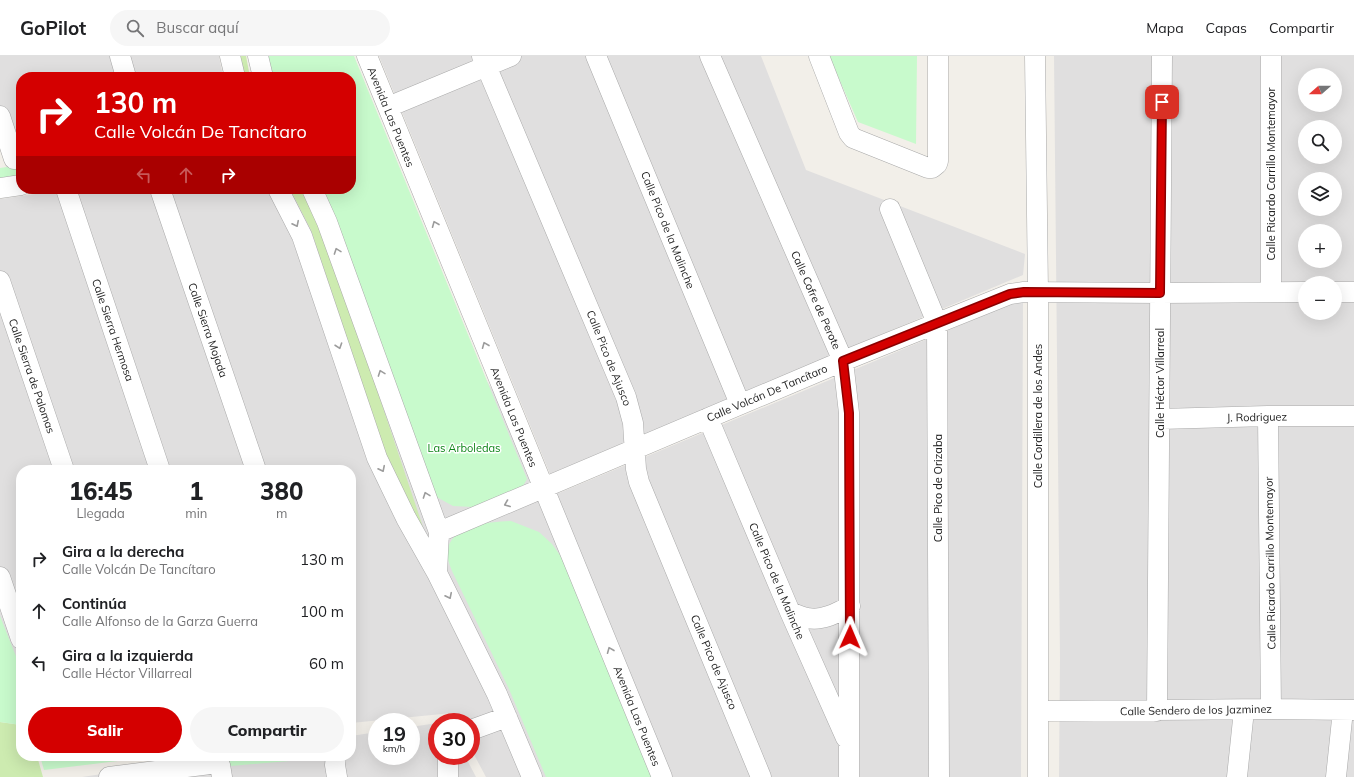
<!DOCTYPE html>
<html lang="es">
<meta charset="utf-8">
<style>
body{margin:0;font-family:Mulish,sans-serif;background:#f6f6f6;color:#202124;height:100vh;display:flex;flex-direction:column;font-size:15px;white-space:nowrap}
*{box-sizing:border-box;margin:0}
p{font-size:13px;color:#757577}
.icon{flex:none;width:22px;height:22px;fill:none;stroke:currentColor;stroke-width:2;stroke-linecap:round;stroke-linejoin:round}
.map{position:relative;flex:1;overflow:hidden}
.details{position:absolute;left:16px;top:409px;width:340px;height:296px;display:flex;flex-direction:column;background:#fff;border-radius:16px;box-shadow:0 4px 16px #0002}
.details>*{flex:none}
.top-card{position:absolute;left:16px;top:16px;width:340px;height:122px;border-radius:16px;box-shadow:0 4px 16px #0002;background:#d40000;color:#fff;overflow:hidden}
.needle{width:26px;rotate:249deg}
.buttons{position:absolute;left:1298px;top:12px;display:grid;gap:8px}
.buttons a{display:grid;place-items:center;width:44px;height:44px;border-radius:50%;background:#fff;box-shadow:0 4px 16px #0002;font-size:20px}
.speed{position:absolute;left:368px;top:657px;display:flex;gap:8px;font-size:20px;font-weight:700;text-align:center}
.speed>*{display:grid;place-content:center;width:52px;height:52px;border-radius:50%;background:#fff;box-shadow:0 4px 16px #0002;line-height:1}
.speed small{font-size:10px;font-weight:400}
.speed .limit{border:6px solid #d22;background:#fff;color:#111}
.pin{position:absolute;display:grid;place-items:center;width:34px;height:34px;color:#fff;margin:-17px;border-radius:8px;box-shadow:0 2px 6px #0006}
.me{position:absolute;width:44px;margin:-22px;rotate:1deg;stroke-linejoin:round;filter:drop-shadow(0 0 3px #0008)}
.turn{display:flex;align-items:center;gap:14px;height:84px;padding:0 12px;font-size:18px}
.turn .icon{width:52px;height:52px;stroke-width:2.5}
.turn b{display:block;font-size:28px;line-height:34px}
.lanes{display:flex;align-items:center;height:38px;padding:0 12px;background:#0003;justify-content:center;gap:20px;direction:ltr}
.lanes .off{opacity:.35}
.eta{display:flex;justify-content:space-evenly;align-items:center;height:68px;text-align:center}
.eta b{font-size:24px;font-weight:800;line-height:28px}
.cta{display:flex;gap:8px;margin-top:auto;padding:8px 12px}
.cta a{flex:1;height:46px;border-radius:24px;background:#d40000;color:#fff;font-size:16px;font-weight:800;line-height:46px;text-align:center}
.cta a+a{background:#f6f6f6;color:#202124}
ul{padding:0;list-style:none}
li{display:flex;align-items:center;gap:12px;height:52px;padding:0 12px}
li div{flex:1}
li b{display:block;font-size:15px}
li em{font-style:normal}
header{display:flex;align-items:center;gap:24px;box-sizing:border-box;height:56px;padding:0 20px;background:#fff;border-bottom:1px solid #e0e0e0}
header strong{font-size:19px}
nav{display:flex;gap:22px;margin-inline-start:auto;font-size:14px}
.search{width:280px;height:36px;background:#f6f6f6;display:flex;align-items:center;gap:10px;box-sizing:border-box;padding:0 14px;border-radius:22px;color:#757577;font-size:15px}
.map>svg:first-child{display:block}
</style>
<header>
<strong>GoPilot</strong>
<div class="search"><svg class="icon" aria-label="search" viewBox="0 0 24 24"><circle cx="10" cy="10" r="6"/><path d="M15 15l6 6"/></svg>Buscar aquí</div>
<nav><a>Mapa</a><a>Capas</a><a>Compartir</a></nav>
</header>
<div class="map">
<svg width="1354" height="721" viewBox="0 0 1354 721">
<rect width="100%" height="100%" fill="#f2efe9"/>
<path fill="#e0dfdf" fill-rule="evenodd" d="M0 0H219L223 21H21V88L0 91Z
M379 0H761L806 114 1025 198 1023 219 550 418Z
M1054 0H1354V721H1059L1060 602ZM1305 19H1335V49H1305ZM1305 71H1335V101H1305ZM1305 123H1335V153H1305ZM1305 175H1335V205H1305ZM1305 227H1335V257H1305Z
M357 124 559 437 1023 243 1021 721H486L471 693V666H457L452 657 351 667V414H21V649L0 640V143L70 133H351Z
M437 667V700H465L476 721H82L220 700H351V680L377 676V700H411V671Z"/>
<path fill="#cdebb0" d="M238 0H246L250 21H242Z
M290 133H305L364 295 426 480 384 394 311 174Z
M0 666 21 669V700H37L43 721H0Z"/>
<path fill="#c8facc" d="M263 0H354L525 418 527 423 523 430 473 451 453 450 433 439 319 133H351V21H268Z
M829 0H917L916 88 858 66Z
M21 109V125L0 128V112Z
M511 465 539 476 552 488 562 502 653 721H546L509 633 452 515C450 510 447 502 447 497 450 468 489 466 511 465Z
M0 560 21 613V669L0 666Z
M40 700H159L44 714Z
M222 700H314L313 703 231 710Z"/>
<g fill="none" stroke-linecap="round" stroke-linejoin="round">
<g stroke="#a9a9a9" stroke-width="21">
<path id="minor" d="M120 0 126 21
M230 0 235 21
M258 0 263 21
M367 0 662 721
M482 0 626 341 633 367 636 413 639 426 761 721
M596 0 740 348
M710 0 843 305 849 357V721
M819 0 849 77 853 82 928 112H932L937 108 938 105V0
M1035 0 1038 236V721
M1271 0V236
M388 51 511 0
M0 60 14 103
M0 132 21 129
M66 133 160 414
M160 133 256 414
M278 133 302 180 377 402 406 462 437 517 497 638 532 721
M312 133 327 166 439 476 437 517
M890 153 937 267 939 721
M0 225 64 414
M1335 236H1354
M1268 360 1271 653
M708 362 790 556 846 682
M1160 363 1268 360H1354
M439 476 843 305 1010 238 1024 236 1160 237 1305 236
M0 521 21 583
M790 556C795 558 802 561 808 562 822 565 837 557 850 550
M1038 655 1271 653 1354 654
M1157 655 1162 0
M471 674 507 661
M336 700 335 709 337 721
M448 700V721
M109 721 218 707 220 709 222 721
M1237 721 1244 654
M1336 721 1343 654"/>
</g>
<use href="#minor" stroke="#fff" stroke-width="20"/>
</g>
<defs><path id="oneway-chevron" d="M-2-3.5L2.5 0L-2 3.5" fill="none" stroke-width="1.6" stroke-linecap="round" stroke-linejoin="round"/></defs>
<g stroke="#9c9c9c">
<use href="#oneway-chevron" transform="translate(296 168) rotate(64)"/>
<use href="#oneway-chevron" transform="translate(435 168) rotate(-112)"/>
<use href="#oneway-chevron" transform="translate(337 195) rotate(-110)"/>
<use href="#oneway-chevron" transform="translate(485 289) rotate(-112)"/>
<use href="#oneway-chevron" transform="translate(339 290) rotate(71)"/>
<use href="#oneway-chevron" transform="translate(381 317) rotate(-110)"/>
<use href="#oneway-chevron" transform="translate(382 413) rotate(64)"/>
<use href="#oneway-chevron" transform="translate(426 439) rotate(-110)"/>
<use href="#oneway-chevron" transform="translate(507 448) rotate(158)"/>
<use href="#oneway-chevron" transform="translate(449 540) rotate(64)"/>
<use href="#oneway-chevron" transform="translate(610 594) rotate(-112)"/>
</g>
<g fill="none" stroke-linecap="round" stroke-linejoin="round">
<g stroke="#8a0000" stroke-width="10">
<path id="route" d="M850 581 849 357 843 305 1010 238 1024 236 1160 237 1162 46"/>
</g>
<use href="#route" stroke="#d40000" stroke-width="7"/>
</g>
<g text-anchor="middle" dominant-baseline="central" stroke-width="3" stroke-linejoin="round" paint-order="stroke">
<g font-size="11" fill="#222" stroke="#fff">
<text transform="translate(391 61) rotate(68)">Avenida Las Puentes</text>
<text transform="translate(1271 118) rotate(-90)">Calle Ricardo Carrillo Montemayor</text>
<text transform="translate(668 174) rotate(68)">Calle Pico de la Malinche</text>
<text transform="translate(816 244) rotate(66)">Calle Cofre de Perote</text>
<text transform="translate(113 274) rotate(71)">Calle Sierra Hermosa</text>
<text transform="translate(208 274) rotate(71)">Calle Sierra Mojada</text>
<text transform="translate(609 302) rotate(68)">Calle Pico de Ajusco</text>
<text transform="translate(32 320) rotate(71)">Calle Sierra de Palomas</text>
<text transform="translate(1160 327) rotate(-90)">Calle Héctor Villarreal</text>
<text transform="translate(767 337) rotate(-23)">Calle Volcán De Tancítaro</text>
<text transform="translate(1038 360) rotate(-90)">Calle Cordillera de los Andes</text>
<text transform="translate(514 361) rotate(68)">Avenida Las Puentes</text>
<text transform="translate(1257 361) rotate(-1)">J. Rodriguez</text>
<text transform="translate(938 432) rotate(-90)">Calle Pico de Orizaba</text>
<text transform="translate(1270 507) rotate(-91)">Calle Ricardo Carrillo Montemayor</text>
<text transform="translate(777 525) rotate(67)">Calle Pico de la Malinche</text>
<text transform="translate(714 606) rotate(67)">Calle Pico de Ajusco</text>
<text transform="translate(1196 654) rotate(-1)">Calle Sendero de los Jazminez</text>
<text transform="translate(637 660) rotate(68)">Avenida Las Puentes</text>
</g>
<g font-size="11" fill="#0c8416" stroke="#fff">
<text x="464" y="392">Las Arboledas</text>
</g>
</g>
</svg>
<div class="buttons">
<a><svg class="needle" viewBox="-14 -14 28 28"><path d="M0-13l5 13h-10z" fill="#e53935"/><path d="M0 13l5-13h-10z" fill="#757577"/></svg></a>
<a><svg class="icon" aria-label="search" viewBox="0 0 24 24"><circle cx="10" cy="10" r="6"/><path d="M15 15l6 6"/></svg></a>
<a><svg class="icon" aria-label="layers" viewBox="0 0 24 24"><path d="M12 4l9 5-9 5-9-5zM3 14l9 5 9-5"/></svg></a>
<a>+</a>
<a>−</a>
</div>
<div class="speed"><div>19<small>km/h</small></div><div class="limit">30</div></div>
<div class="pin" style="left:1162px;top:46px;background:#d93025"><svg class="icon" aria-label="arrive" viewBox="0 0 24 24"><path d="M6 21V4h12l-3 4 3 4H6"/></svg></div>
<svg class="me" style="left:850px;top:581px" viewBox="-20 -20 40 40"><path d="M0-17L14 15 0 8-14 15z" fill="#d40000" stroke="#fff" stroke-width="4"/></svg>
<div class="top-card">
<div class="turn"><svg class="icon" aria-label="right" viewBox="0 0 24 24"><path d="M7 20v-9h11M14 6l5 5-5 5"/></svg><div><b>130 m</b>Calle Volcán De Tancítaro</div></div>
<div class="lanes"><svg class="icon off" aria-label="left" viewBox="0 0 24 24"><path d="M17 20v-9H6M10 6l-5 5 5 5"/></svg><svg class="icon off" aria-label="ahead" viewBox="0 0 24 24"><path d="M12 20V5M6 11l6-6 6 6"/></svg><svg class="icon" aria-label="right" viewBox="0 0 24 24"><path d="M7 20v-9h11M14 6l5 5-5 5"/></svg></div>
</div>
<section class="details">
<div class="eta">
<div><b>16:45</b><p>Llegada</p></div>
<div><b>1</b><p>min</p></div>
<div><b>380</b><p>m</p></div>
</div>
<ul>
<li><svg class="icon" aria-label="right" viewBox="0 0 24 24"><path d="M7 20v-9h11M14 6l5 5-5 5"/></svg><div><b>Gira a la derecha</b><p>Calle Volcán De Tancítaro</p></div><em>130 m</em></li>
<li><svg class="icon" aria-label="ahead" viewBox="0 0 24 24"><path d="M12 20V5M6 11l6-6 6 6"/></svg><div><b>Continúa</b><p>Calle Alfonso de la Garza Guerra</p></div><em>100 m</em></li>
<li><svg class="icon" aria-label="left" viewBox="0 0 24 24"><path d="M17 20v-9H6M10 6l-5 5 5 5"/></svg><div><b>Gira a la izquierda</b><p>Calle Héctor Villarreal</p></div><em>60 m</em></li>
</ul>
<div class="cta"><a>Salir</a><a>Compartir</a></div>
</section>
</div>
